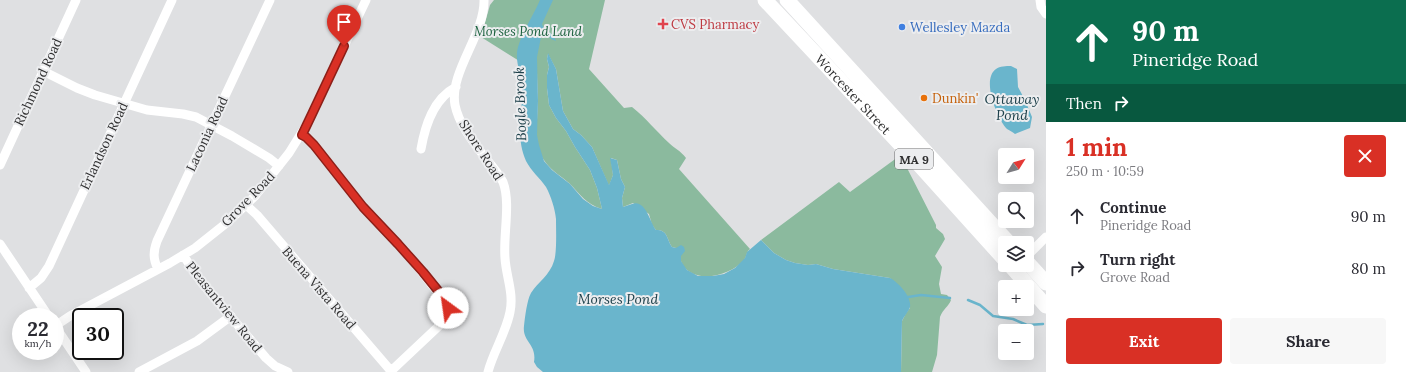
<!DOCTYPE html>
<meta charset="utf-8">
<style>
body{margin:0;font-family:Lora,serif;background:#f7f7f7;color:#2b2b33;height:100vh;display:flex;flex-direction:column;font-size:15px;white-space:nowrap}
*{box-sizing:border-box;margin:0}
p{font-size:13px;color:#7c7c81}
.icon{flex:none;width:22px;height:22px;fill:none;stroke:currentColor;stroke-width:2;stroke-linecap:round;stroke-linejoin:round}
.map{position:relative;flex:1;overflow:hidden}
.details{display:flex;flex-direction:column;background:#fff;width:360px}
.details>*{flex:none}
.banner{background:#0b6e4f;color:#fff;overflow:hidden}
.needle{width:26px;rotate:53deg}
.tools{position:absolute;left:998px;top:148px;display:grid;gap:8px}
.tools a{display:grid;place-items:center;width:36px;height:36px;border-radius:4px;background:#fff;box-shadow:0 4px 16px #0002;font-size:20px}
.speed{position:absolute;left:12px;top:308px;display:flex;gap:8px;font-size:20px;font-weight:700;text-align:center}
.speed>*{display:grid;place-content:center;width:52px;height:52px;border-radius:50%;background:#fff;box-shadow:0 4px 16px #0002;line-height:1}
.speed small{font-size:10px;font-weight:400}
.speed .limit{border:2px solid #111;border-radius:6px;background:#fff;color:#111}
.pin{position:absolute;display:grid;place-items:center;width:34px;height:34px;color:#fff;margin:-41px -17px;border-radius:50% 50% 50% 0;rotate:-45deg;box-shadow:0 0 4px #0007}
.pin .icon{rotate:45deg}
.me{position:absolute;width:44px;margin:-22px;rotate:329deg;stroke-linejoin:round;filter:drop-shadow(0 0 3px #0008)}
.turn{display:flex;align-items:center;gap:14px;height:84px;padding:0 20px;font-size:18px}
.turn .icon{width:52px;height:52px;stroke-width:2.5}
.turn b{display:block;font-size:28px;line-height:34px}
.then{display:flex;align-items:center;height:38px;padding:0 20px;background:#0003;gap:8px;font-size:15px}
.round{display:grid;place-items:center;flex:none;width:42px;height:42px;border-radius:4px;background:#f7f7f7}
.summary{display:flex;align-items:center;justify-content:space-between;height:68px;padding:0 20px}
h1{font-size:24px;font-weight:800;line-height:30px;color:#d93025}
.button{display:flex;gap:8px;margin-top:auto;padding:8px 20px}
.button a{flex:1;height:46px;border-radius:4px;background:#d93025;color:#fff;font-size:16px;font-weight:800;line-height:46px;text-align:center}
.button a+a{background:#f7f7f7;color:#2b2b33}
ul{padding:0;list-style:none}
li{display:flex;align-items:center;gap:12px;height:52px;padding:0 20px}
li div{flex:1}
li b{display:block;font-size:15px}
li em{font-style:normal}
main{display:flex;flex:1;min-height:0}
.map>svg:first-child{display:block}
</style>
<main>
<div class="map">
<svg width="1046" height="372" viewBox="0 0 1046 372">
<rect width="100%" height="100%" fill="#dfe0e2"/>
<path fill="#8bba9e" d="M494 0H605L589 69 624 108 632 107C646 118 656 131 669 143 675 149 680 150 686 158L679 169 750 249C746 252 747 256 744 260 732 274 703 283 687 270 680 264 680 255 676 248L672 247C666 238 668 230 656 230L652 225 649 214 633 203 623 207 622 198 625 187 621 179 617 160 611 158 613 175 609 186 592 147 581 135 573 129 563 111 556 69 548 54 547 59 549 67 547 75V88L549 105 556 118 566 131 575 147 590 170 597 188 602 209C586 204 581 195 569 183 561 176 552 171 546 163 532 145 538 120 538 99 538 90 537 81 537 72L481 37 490 5Z
M898 157 906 166 936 225V228L943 234 945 239 935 256 942 267 939 284 941 294 947 295 951 300C949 306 943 309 940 317L937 355 932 372H901L902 321 906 313 910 308 890 278 833 269 816 264 808 265 795 263 786 260 774 253 761 240 839 182 850 192Z"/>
<path fill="#6ab5cc" d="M540 0H553L542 24C545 33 552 30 556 41L551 39 548 35 543 34 541 37 537 57 538 101 537 135 539 145 544 161 552 170 570 184 583 199 593 206 602 209 597 188 590 170 575 147 566 131 556 118 549 105 547 88V75L549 67 547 59 548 53 556 69 563 111 573 129 581 135 592 147 609 185 613 175 610 158 617 160 621 179 625 187 622 198 623 207C626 206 629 205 632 204 646 199 650 223 656 230 668 230 666 238 672 247L676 248 681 245 684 247 685 251 681 256V261L687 270 698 276H713L724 274 735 268 745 258 747 252 761 240 774 253 786 260 795 263 808 265 816 264 833 269 890 278C898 282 912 297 910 307 909 311 904 316 902 321L901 372H543L537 367 534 362C537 344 522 342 524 326 525 317 527 300 531 293 538 282 550 275 554 261 557 253 556 229 556 219 555 209 551 196 546 187 540 178 531 171 526 161 515 137 523 113 522 89 522 75 514 61 518 47 523 30 533 16 540 0Z
M1011 66 1017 69 1018 87 1025 100 1032 117 1030 128 1015 134C1013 132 1010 131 1007 129 997 119 981 79 996 69 1000 66 1006 66 1011 66Z"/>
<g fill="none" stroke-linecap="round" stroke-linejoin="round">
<path stroke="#6ab5cc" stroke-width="2.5" d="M908 297 921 295 950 298
M968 300 980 305 993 316 1013 319 1027 325 1043 324"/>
<path stroke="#fff" stroke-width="9" d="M484 0C485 34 449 72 455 105 459 125 474 143 487 160 493 167 499 174 503 182 511 203 503 235 505 258 506 276 514 293 510 312 506 333 493 352 488 372
M1040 0 1041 7 1046 14
M43 71 77 88 95 95 147 110 183 114 196 117 232 136 269 158 279 166
M301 135 306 137 314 145 363 207 407 253 446 303 448 313 441 324 390 372
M421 149C425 126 433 99 456 87
M0 165 76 0
M246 205 257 215 391 371
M0 244 49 317
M183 255 202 283 266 358 275 366 288 372
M1027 256 1046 237
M158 269C153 259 153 252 157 241L270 0
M29 288 41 278 49 266 172 0
M55 326 70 316 170 263 195 248 229 221 255 196 289 153 307 124 366 0
M55 326 86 372
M139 372 197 341 231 316"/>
<g stroke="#fff" stroke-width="15">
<path id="s1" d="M765 0 915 160 1005 260"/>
<path d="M787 0 1009 243"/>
<path d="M1027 262 1046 283"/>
<path d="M1010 265 1046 306"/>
</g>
</g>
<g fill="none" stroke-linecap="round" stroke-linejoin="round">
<g stroke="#8d1f18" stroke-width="10">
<path id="route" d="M344 46 312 114 302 135 306 137 314 145 363 207 398 244 423 272 444 298 448 308"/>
</g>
<use href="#route" stroke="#d93025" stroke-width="7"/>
</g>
<path fill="#e0444e" stroke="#ecedef" stroke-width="1.5" d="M661 18h4v4h4v4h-4v4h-4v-4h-4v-4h4z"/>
<circle fill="#3f7fe0" stroke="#ecedef" stroke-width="1.5" cx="902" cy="27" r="4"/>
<circle fill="#e8710a" stroke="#ecedef" stroke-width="1.5" cx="924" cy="98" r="4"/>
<g text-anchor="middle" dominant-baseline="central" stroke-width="4" stroke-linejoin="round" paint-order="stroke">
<rect fill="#ecedef" stroke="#68696a" stroke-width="1" x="895" y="149" width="38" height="20" rx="3"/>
<g font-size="12" font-weight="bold" fill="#303031">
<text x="914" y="159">MA 9</text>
</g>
<g font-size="13" fill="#be3a42" stroke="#ecedef" text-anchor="start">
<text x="671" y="24">CVS Pharmacy</text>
</g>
<g font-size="13" fill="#366cbe" stroke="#ecedef" text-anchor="start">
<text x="910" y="27">Wellesley Mazda</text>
</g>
<g font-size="13" font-style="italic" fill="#1c623f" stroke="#ecedef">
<text x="528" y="31">Morses Pond Land</text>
</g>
<g font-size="13" fill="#303031" stroke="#ecedef">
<text transform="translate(38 82) rotate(-65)">Richmond Road</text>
<text stroke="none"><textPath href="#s1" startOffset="129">Worcester Street</textPath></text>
<text transform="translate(207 134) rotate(-65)">Laconia Road</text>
<text transform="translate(104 146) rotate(-65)">Erlandson Road</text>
<text transform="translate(481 150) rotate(57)">Shore Road</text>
<text transform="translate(248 199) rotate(-46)">Grove Road</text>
<text transform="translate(319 288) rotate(49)">Buena Vista Road</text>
<text transform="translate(224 307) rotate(51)">Pleasantview Road</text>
</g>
<g font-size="13" fill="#c56008" stroke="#ecedef" text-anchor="start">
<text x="932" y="98">Dunkin'</text>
</g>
<g font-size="14" font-style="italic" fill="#1e414b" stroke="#ecedef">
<text x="1012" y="99">Ottaway<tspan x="1012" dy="16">Pond</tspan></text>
<text transform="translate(520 104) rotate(-92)">Bogle Brook</text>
<text x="618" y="299">Morses Pond</text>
</g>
</g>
</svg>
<div class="tools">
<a><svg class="needle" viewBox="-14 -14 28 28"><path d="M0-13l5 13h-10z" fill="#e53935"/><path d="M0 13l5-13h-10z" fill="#7c7c81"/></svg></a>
<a><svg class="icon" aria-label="search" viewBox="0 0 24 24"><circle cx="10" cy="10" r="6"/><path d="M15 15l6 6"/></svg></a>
<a><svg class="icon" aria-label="layers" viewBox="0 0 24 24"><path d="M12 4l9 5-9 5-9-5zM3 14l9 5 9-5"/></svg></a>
<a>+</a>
<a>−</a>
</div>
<div class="speed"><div>22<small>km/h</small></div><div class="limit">30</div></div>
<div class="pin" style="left:344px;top:46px;background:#d93025"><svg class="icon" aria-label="arrive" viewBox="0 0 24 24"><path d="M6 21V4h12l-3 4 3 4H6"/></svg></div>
<svg class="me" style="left:448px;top:308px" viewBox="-20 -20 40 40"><circle r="19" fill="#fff"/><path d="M0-13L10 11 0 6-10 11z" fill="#d93025"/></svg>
</div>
<section class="details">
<div class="banner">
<div class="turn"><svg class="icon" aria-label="ahead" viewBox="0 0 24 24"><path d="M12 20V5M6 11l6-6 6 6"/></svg><div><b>90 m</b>Pineridge Road</div></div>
<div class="then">Then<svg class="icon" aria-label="right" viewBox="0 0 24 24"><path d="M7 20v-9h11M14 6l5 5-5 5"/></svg></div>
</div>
<div class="summary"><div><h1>1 min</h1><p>250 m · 10:59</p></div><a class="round" style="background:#d93025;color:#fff"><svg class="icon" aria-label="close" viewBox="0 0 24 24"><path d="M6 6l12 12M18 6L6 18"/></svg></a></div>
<ul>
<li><svg class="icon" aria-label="ahead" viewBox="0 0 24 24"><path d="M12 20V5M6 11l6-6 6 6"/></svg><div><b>Continue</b><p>Pineridge Road</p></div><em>90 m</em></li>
<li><svg class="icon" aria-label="right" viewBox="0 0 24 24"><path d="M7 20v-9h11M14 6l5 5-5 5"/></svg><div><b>Turn right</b><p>Grove Road</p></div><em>80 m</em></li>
</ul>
<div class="button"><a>Exit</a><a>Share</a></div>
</section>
</main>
